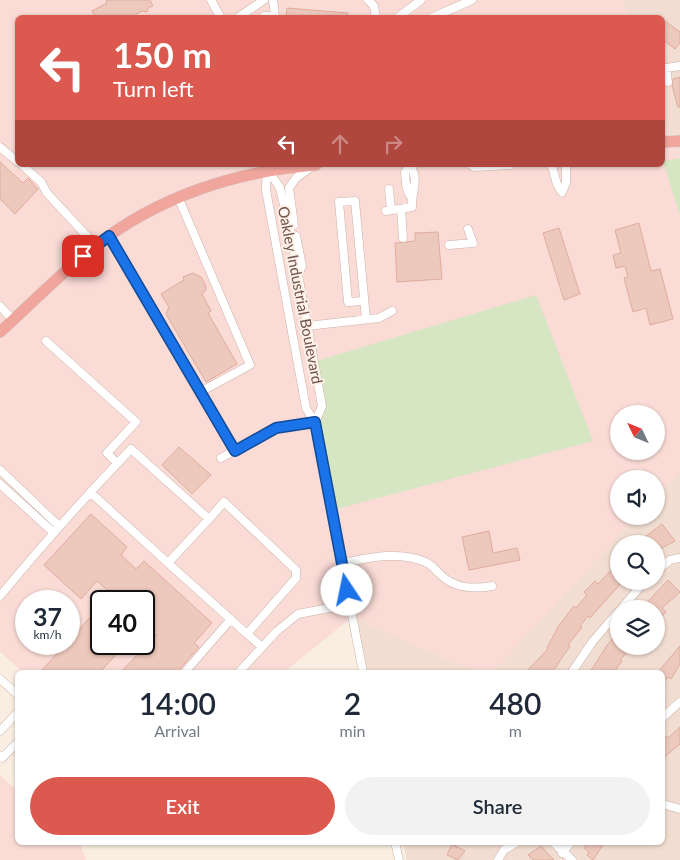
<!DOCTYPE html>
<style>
body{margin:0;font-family:Lato,sans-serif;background:#f2f2f3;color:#1f2937;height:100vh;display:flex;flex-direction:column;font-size:19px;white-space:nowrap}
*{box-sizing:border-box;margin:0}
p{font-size:16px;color:#747a83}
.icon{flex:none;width:28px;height:28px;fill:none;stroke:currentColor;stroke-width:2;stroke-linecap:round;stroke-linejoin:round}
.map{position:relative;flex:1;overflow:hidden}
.panel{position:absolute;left:15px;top:670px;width:650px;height:175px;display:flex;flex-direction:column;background:#fff;border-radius:8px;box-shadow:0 1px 4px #0004}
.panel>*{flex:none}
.top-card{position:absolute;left:15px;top:15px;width:650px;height:152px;border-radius:8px;box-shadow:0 1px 4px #0004;background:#dc594f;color:#fff;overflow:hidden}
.needle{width:32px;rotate:313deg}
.controls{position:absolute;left:610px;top:405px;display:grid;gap:10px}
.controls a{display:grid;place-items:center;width:55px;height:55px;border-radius:50%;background:#fff;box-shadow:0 1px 4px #0004;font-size:25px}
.speed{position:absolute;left:15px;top:590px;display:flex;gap:10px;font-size:25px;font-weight:700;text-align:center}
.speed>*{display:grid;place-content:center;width:65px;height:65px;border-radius:50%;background:#fff;box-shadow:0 1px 4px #0004;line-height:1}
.speed small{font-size:12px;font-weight:400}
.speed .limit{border:2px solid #111;border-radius:8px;background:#fff;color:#111}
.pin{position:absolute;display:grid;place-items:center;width:42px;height:42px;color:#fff;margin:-21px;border-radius:10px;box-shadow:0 2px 8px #0006}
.me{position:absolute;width:55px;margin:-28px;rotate:349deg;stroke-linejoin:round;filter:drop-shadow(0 0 4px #0008)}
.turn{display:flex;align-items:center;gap:18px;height:105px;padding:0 15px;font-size:22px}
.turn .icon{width:65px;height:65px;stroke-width:2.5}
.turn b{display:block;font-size:35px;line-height:42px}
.lanes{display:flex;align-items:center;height:48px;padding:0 15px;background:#0003;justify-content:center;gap:25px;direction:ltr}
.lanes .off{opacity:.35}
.eta{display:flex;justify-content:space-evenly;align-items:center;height:85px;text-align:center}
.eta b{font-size:30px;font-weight:600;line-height:35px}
.primary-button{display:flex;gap:10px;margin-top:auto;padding:10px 15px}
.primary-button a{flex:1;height:58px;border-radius:30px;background:#dc594f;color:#fff;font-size:20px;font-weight:600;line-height:58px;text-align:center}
.primary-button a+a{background:#f2f2f3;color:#1f2937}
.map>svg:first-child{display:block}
</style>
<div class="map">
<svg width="680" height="860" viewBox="0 0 680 860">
<rect width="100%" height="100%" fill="#faede2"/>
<path fill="#f1ddd1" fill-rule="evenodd" d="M622 0H680V150L676 151 663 114 662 18 628 17Z
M680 472V860H407L403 843 662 842V672H493L637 516H656V496ZM619 544H656V581H619ZM619 609H656V646H619Z
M352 617 476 672H365Z"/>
<path fill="#fadbd6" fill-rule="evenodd" d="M0 0H622L628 17 18 18V165H662L663 114 676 151 680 150V472L656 496V479H619V516H637L493 672H476L352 617 284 672H23L0 652ZM619 414H656V451H619ZM26 601H69V644H26ZM101 601H144V644H101Z
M0 775 17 791 18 842 80 843 86 860H0Z"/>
<path fill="#d6e6c2" d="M680 158V216L663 161Z
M536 295 593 441 329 511 313 362Z"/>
<path fill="#edc8bc" stroke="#dfac9d" d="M106 0H150L153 6 148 8 147 12 142 11 130 18H96L92 11 107 3Z
M287 8 348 13 347 18H286Z
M662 19 680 32V43L675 49 662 39Z
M680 77V107H678L672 85 673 79Z
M0 162 23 183 28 178 38 189 15 214 0 199Z
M639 223 651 271 660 269 673 319 650 325 646 308 633 312 624 278 628 277 625 266 616 268 613 255 621 253 615 230Z
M559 228 580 294 564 300 543 233Z
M438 232 442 279 397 282 395 243 415 241V233Z
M193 273 201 277 205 284 206 290 202 294 211 311 208 313 237 364 206 382 166 314 169 307 161 294 184 280 183 277Z
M179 447 211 475 192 494 162 465Z
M91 514 127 547 121 555 136 569 144 561 212 623 194 643 199 647 177 672H121L156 635 144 624V601H105L112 594 97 581 81 599 44 565Z
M662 524 675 541 656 551V544H636Z
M489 531 493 553 517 548 520 560 469 570 462 537Z
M619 562V581H623L590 618 588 616 580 626 582 627 568 645 570 646 553 671 551 670 549 672H526L548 649 547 648 558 627 574 606 576 608 587 595 584 592 595 581 598 584Z
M668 580 680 592 662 608 666 612 656 622V609H641Z
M101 605V644H126L100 672H40L66 644H69V641Z
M619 632V646H633L620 660 622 661 614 672H590L608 644Z
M680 646V664L671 679 668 677 662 684V672H658Z
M680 727V744L662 759V739L666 736 668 738Z
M588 842 603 845 593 860 587 855 589 852 584 848Z
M452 844 465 851 458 860 447 855Z
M541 846 554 860H533L528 855Z"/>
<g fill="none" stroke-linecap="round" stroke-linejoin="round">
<g stroke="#c9b3a9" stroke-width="9">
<path id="minor" d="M211 0 221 18
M368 0 374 6 376 18
M237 18 264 0
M264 18V16H275L273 0
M397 18 421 0
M431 18 472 0
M668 82 666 68 680 66
M0 147 18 162
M22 165 41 182 47 193 96 246
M267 165 266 190 306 408 315 423 363 672
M471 165 474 167 510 165
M551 165C556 175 554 183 562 192L566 183V165
M410 166 405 172C406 182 405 189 411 197
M268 170 280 188 290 230 322 406 315 423
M389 189 391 210
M178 197 250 365 202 391
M401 209 403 238
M386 211 412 207C411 190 420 181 410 165
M294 225 289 188 296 178 311 167
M109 236 235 451
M296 236 302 266 298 275
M449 245 473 243 468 229
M364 301 348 302 339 202 355 201 366 319
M0 306 13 320
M307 326 379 318 392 311
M46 341 136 422 107 453 117 463
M221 458 277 427 315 423
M0 470 59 526
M0 484 53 532
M168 563 247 634 296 578V570L224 502 209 519
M342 563C369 558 396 551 423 561 432 564 434 569 441 575 455 589 474 589 492 586
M656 571 670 560 680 558
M0 596C42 545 86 496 131 449L209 519 168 563 90 492
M621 609 645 581
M247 634 262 647
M185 672 231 619
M239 672 276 632 298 614 350 604
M572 672 593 641 619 611
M0 679 18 695
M662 718 680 702
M0 731 18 712
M0 756 2 758 18 742
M662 804 680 809
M395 842 399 860
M553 842 572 860
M562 853 571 842
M498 860 504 850 517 842"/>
</g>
<g stroke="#d4cbc9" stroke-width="12">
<path id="highway" d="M662 142 680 141
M0 332C31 304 61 273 94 247 157 197 236 171 316 165"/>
</g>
<use href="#minor" stroke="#fff" stroke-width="8"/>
<use href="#highway" stroke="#f0a59d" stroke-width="11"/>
</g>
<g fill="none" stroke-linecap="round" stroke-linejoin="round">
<g stroke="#114b97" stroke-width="12">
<path id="route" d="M83 256 109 236 235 451 276 428 315 422 347 590"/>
</g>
<use href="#route" stroke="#1a73e8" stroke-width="9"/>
</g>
<g text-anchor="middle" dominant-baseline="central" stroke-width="4" stroke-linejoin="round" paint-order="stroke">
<g font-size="15" fill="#6f524a" stroke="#fdf1e7">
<text transform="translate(301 295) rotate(79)">Oakley Industrial Boulevard</text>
</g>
</g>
</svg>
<div class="controls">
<a><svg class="needle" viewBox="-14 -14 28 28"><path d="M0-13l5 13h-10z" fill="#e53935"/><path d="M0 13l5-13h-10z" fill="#747a83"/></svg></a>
<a><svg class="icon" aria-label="sound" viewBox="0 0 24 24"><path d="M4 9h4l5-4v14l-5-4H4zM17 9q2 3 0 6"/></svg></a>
<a><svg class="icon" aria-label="search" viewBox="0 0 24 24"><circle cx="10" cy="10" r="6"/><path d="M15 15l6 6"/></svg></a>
<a><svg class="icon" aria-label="layers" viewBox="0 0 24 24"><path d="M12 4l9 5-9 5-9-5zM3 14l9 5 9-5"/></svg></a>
</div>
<div class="speed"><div>37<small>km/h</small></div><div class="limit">40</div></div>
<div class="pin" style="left:83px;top:256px;background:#d93025"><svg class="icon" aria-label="arrive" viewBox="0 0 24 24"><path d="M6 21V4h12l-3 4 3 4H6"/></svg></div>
<svg class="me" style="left:347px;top:590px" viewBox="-20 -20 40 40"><circle r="19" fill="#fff"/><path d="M0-13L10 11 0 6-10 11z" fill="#1a73e8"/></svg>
<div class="top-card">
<div class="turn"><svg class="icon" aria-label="left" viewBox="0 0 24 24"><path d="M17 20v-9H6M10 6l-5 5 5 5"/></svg><div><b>150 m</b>Turn left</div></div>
<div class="lanes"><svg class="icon" aria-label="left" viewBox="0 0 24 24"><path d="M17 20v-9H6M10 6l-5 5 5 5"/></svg><svg class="icon off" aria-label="ahead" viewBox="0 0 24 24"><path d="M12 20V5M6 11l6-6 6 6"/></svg><svg class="icon off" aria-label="right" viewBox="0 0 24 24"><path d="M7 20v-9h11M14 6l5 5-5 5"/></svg></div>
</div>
<section class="panel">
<div class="eta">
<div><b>14:00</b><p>Arrival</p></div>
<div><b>2</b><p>min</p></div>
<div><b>480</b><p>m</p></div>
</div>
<div class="primary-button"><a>Exit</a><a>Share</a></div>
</section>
</div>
